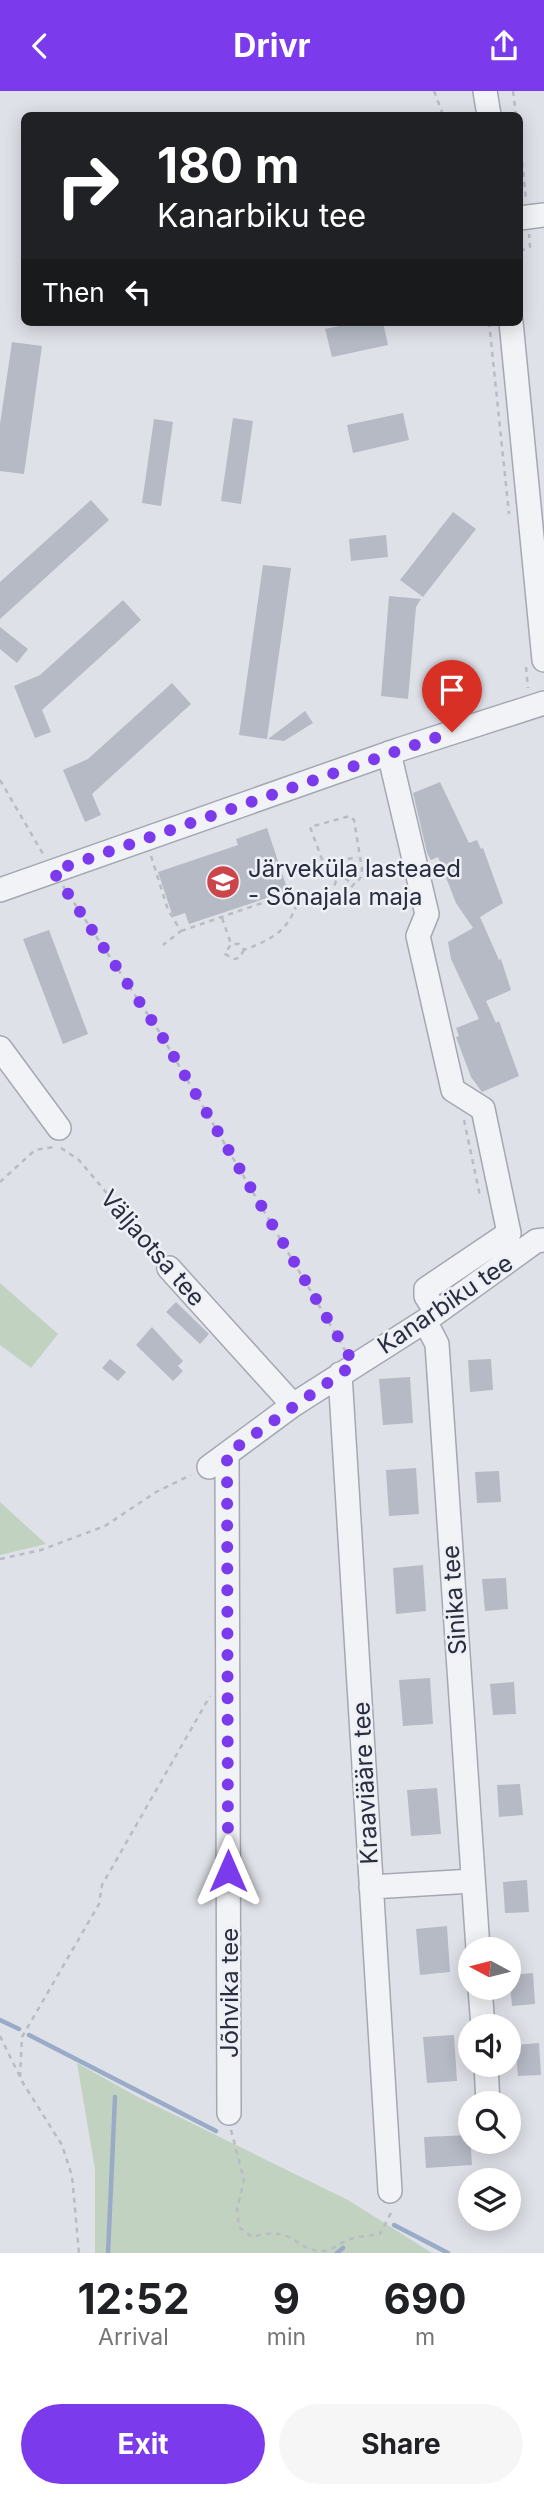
<!DOCTYPE html>
<meta charset="utf-8">
<style>
body{margin:0;font-family:Inter,sans-serif;background:#f6f6f6;color:#202124;height:100vh;display:flex;flex-direction:column;font-size:26px;white-space:nowrap}
*{box-sizing:border-box;margin:0}
p{font-size:23px;color:#757577}
.icon{flex:none;width:38px;height:38px;fill:none;stroke:currentColor;stroke-width:2;stroke-linecap:round;stroke-linejoin:round}
.map{position:relative;height:2162px;overflow:hidden}
.details{display:flex;flex-direction:column;background:#fff;flex:1}
.details>*{flex:none}
.banner{position:absolute;left:21px;top:21px;width:502px;height:214px;border-radius:10px;box-shadow:0 4px 18px #0003;background:#202124;color:#fff;overflow:hidden}
.needle{width:46px;rotate:277deg}
.tools{position:absolute;left:458px;top:1846px;display:grid;gap:14px}
.tools a{display:grid;place-items:center;width:63px;height:63px;border-radius:50%;background:#fff;box-shadow:0 4px 18px #0003;font-size:35px}
.pin{position:absolute;display:grid;place-items:center;width:60px;height:60px;color:#fff;margin:-72px -30px;border-radius:50% 50% 50% 0;rotate:-45deg;box-shadow:0 0 7px #0007}
.pin .icon{rotate:45deg}
.me{position:absolute;width:77px;margin:-38px;rotate:0deg;stroke-linejoin:round;filter:drop-shadow(0 0 5px #0008)}
.turn{display:flex;align-items:center;gap:24px;height:147px;padding:0 21px;font-size:32px}
.turn .icon{width:91px;height:91px;stroke-width:2.5}
.turn b{display:block;font-size:49px;line-height:60px}
.then{display:flex;align-items:center;height:66px;padding:0 21px;background:#0003;gap:14px;font-size:26px}
.eta{display:flex;justify-content:space-evenly;align-items:center;height:119px;text-align:center}
.eta b{font-size:42px;font-weight:700;line-height:49px}
.action{display:flex;gap:14px;margin-top:auto;padding:14px 21px}
.action a{flex:1;height:80px;border-radius:42px;background:#7c3aed;color:#fff;font-size:28px;font-weight:700;line-height:80px;text-align:center}
.action a+a{background:#f6f6f6;color:#202124}
header{display:flex;justify-content:space-between;align-items:center;height:91px;padding:0 21px;background:#7c3aed;color:#fff;font-size:32px;font-weight:700}
.map>svg:first-child{display:block}
</style>
<header><svg class="icon" aria-label="back" viewBox="0 0 24 24"><path d="M15 5l-7 7 7 7"/></svg>Drivr<svg class="icon" aria-label="share" viewBox="0 0 24 24"><path d="M12 15V3M7 8l5-5 5 5M5 13v7h14v-7"/></svg></header>
<div class="map">
<svg width="544" height="2162" viewBox="0 0 544 2162">
<rect width="100%" height="100%" fill="#dfe1e8"/>
<path fill="#c2d2c0" d="M0 1192 58 1243 31 1277 0 1254Z
M0 1411 46 1453 0 1464Z
M77 1972 136 2005 348 2109 432 2162H95V2078Z"/>
<g fill="none" stroke-linecap="round" stroke-linejoin="round">
<path stroke="#9aabc7" stroke-width="4.5" d="M0 1929 19 1938
M29 1944 216 2040
M394 2134 448 2162
M108 2162 115 2006
M337 2162 343 2157"/>
</g>
<path fill="#b6bac5" d="M359 231H383L388 254 332 266 325 238Z
M12 251 42 255 24 383 0 380V333Z
M403 322 409 349 353 362 347 334Z
M233 327 253 330 241 413 221 410Z
M154 328 173 331 161 415 142 412Z
M91 409 109 429 0 528V491Z
M453 421 476 438 423 506 400 489Z
M386 444 388 466 351 470 349 448Z
M263 474 291 477 267 648 239 644Z
M389 505 421 508 416 516 408 608 381 605Z
M123 509 141 529 42 619 51 641 35 647 14 595 40 584Z
M0 536 28 558 17 572 0 558Z
M172 592 191 613 92 703 101 724 85 731 63 679 88 668Z
M305 620 313 632 284 650 268 648Z
M440 691 469 752 477 749 481 758 483 757 503 812 480 826 499 869 501 868 511 899 486 910 496 932 499 930 519 985 482 1001 471 986 456 946 459 945 456 937 479 928 451 868 448 851 473 837 456 812 438 766 431 769 427 762 413 702Z
M267 737 288 800 189 833 185 822 173 826 158 781 238 754 236 748Z
M49 839 88 943 63 953 23 848Z
M176 1211 209 1243 200 1253 166 1221Z
M152 1236 183 1270 178 1275 183 1280 173 1290 136 1254Z
M110 1268 126 1281 118 1290 102 1277Z
M491 1268 493 1299 470 1301 468 1269Z
M410 1286 413 1332 383 1334 379 1288Z
M416 1377 419 1423 389 1425 386 1379Z
M499 1380 501 1411 477 1412 475 1381Z
M423 1474 426 1520 396 1523 393 1477Z
M506 1487 508 1518 485 1520 482 1488Z
M430 1587 433 1633 403 1635 399 1589Z
M514 1591 516 1623 493 1624 490 1593Z
M520 1693 523 1724 499 1726 497 1694Z
M437 1697 441 1743 411 1745 407 1699Z
M527 1789 529 1821 505 1822 503 1791Z
M447 1835 450 1881 420 1884 416 1838Z
M533 1882 535 1913 512 1915 509 1884Z
M454 1944 457 1990 427 1992 423 1946Z
M539 1952 541 1984 518 1985 515 1954Z
M470 2044 472 2074 426 2077 424 2046Z"/>
<g fill="none" stroke-linecap="round" stroke-linejoin="round">
<g stroke="#a4a8b2" stroke-width="26">
<path id="minor" d="M485 0 489 24
M520 127 544 124
M511 231 544 569
M389 662 427 823 418 845 453 999 483 1018 509 1142 426 1198V1205L436 1221
M0 799 398 659 544 612
M0 957 59 1037
M169 1177 293 1314
M425 1230 437 1253 478 1858
M340 1283 390 2100
M227 1363 229 2022
M209 1376 293 1314 425 1230 536 1150 544 1149
M371 1796 473 1790
M480 1897 483 1936
M486 1974 488 2012"/>
</g>
<path stroke="#b9bcc3" stroke-width="2.5" stroke-dasharray="5 5" stroke-linecap="butt" d="M434 0 443 24
M513 0 516 24
M520 51 526 109
M520 160 530 156 529 143
M489 231 509 423
M526 576 528 597
M0 689 43 763
M151 765 168 819 181 840 163 854
M338 770 358 766
M338 783V770L323 771 310 736 350 725 354 729 362 778 361 786 355 793
M63 795 160 942 345 1259
M222 827 231 853
M181 840 291 802 346 803 354 793 338 783 332 803
M244 859 239 867 234 868 225 863 231 853H239L244 859C280 845 289 838 301 802
M464 1029 480 1105
M61 1057 79 1069 157 1162
M0 1091 35 1059 54 1056
M0 1468 41 1459 105 1435 156 1401 191 1384
M0 1945 23 1992 62 2054 72 2085 79 2162
M20 1986 22 1946 99 1813 102 1794 210 1605
M231 2039 244 2089 237 2118 239 2136 252 2146C296 2133 295 2161 323 2160 331 2160 340 2152 348 2149 358 2145 370 2145 380 2143L393 2118"/>
<use href="#minor" stroke="#f1f3f6" stroke-width="23"/>
</g>
<g fill="none" stroke-linecap="round" stroke-linejoin="round">
<path stroke="#7c3aed" stroke-width="12" stroke-dasharray="0 21.6" d="M228 1780 227 1363 354 1273 160 942 53 780 452 641"/>
</g>
<defs>
<g id="school-disc" transform="scale(1.75)"><circle r="9.5" fill="#cb454a" stroke="#eef0f6"/><path d="M0-5L7-2L0 1L-7-2ZM-4 1L0 2.5L4 1V4Q0 6-4 4Z" fill="#fff"/></g>
</defs>
<g fill-rule="evenodd">
<use href="#school-disc" x="223" y="791"/>
</g>
<g text-anchor="middle" dominant-baseline="central" stroke-width="5" stroke-linejoin="round" paint-order="stroke">
<g font-size="24" fill="#282e3f" stroke="#eef0f6" text-anchor="start">
<text x="248" y="777">Järveküla lasteaed<tspan x="248" dy="28">- Sõnajala maja</tspan></text>
</g>
<g font-size="24" fill="#282e3f" stroke="#eef0f6">
<text transform="translate(153 1157) rotate(49)">Väljaotsa tee</text>
<text transform="translate(445 1213) rotate(-34)">Kanarbiku tee</text>
<text transform="translate(454 1509) rotate(-94)">Sinika tee</text>
<text transform="translate(365 1692) rotate(-93)">Kraaviääre tee</text>
<text transform="translate(229 1902) rotate(-90)">Jõhvika tee</text>
</g>
</g>
</svg>
<div class="tools">
<a><svg class="needle" viewBox="-14 -14 28 28"><path d="M0-13l5 13h-10z" fill="#e53935"/><path d="M0 13l5-13h-10z" fill="#757577"/></svg></a>
<a><svg class="icon" aria-label="sound" viewBox="0 0 24 24"><path d="M4 9h4l5-4v14l-5-4H4zM17 9q2 3 0 6"/></svg></a>
<a><svg class="icon" aria-label="search" viewBox="0 0 24 24"><circle cx="10" cy="10" r="6"/><path d="M15 15l6 6"/></svg></a>
<a><svg class="icon" aria-label="layers" viewBox="0 0 24 24"><path d="M12 4l9 5-9 5-9-5zM3 14l9 5 9-5"/></svg></a>
</div>
<div class="pin" style="left:452px;top:641px;background:#d93025"><svg class="icon" aria-label="arrive" viewBox="0 0 24 24"><path d="M6 21V4h12l-3 4 3 4H6"/></svg></div>
<svg class="me" style="left:228px;top:1780px" viewBox="-20 -20 40 40"><path d="M0-17L14 15 0 8-14 15z" fill="#7c3aed" stroke="#fff" stroke-width="4"/></svg>
<div class="banner">
<div class="turn"><svg class="icon" aria-label="right" viewBox="0 0 24 24"><path d="M7 20v-9h11M14 6l5 5-5 5"/></svg><div><b>180 m</b>Kanarbiku tee</div></div>
<div class="then">Then<svg class="icon" aria-label="left" viewBox="0 0 24 24"><path d="M17 20v-9H6M10 6l-5 5 5 5"/></svg></div>
</div>
</div>
<section class="details">
<div class="eta">
<div><b>12:52</b><p>Arrival</p></div>
<div><b>9</b><p>min</p></div>
<div><b>690</b><p>m</p></div>
</div>
<div class="action"><a>Exit</a><a>Share</a></div>
</section>
